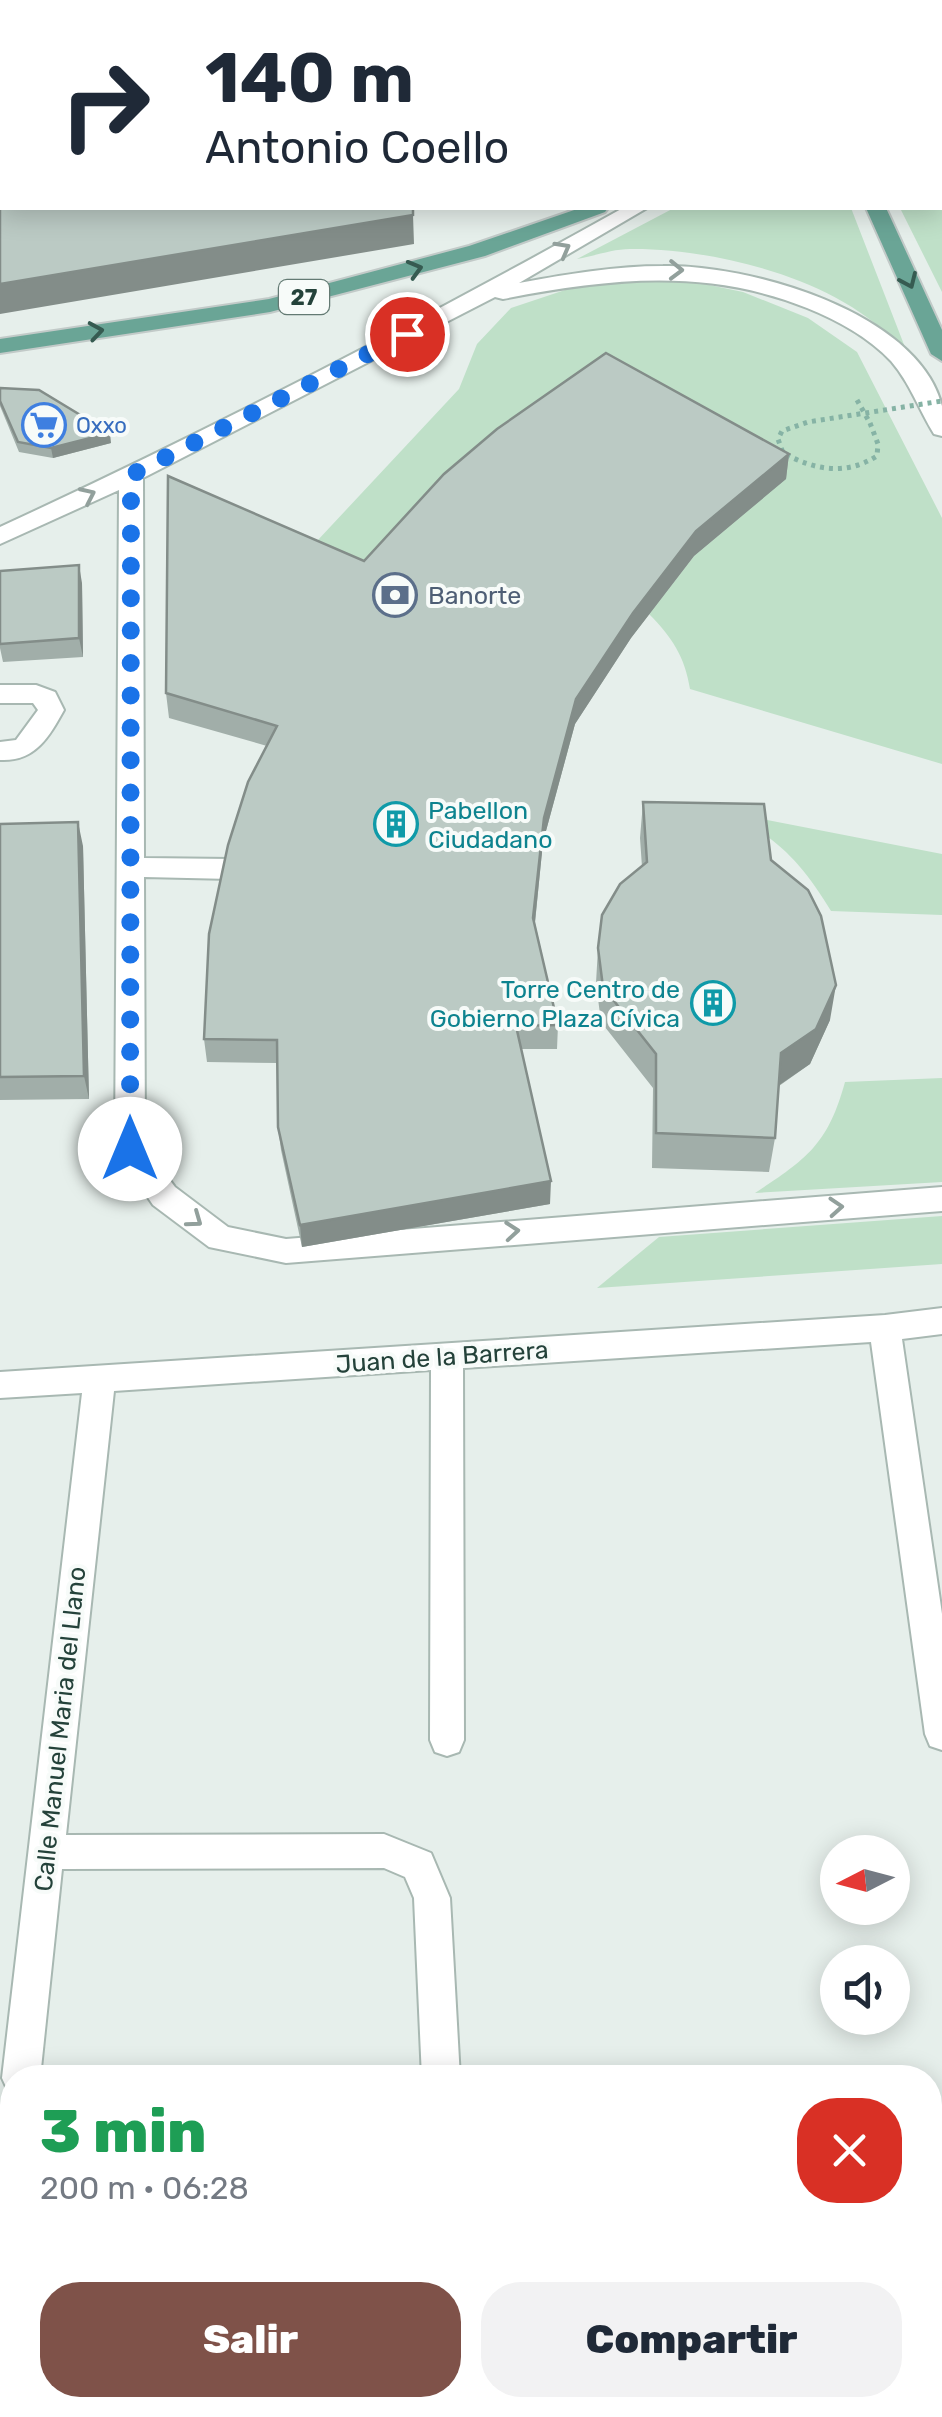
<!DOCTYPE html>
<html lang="es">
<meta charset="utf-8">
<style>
body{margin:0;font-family:Rubik,sans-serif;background:#f2f2f3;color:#1f2937;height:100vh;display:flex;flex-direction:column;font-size:38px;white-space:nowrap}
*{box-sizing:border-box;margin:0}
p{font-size:32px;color:#747a83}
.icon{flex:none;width:55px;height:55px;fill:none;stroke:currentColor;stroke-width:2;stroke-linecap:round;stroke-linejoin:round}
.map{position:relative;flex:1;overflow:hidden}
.sheet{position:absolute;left:0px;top:2065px;width:942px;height:352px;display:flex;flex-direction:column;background:#fff;border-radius:40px 40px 0 0;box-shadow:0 5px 25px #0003}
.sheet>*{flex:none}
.banner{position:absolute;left:0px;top:0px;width:942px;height:210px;box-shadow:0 5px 25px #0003;background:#fff;color:#1f2937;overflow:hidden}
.needle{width:65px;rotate:264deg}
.fabs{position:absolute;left:820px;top:1835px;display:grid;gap:20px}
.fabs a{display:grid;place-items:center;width:90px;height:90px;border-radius:50%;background:#fff;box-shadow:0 5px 25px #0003;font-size:50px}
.pin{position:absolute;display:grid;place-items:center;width:85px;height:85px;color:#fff;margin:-42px;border:5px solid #fff;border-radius:50%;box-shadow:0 2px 10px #0007}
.me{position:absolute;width:110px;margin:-55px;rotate:0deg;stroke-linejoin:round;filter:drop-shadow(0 0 8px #0008)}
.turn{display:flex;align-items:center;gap:35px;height:210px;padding:0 40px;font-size:45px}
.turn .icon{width:130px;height:130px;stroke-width:2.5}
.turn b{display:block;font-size:70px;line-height:85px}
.round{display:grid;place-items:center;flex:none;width:105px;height:105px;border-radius:40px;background:#f2f2f3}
.overview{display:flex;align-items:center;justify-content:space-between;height:170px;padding:0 40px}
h1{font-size:60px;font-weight:800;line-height:75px;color:#1e9e55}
.action{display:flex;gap:20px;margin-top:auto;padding:20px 40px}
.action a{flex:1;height:115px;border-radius:40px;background:#7f5249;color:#fff;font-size:40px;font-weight:800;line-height:115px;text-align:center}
.action a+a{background:#f2f2f3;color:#1f2937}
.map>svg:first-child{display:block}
</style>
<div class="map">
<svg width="942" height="2417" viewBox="0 0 942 2417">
<rect width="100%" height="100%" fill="#e6efeb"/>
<path fill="#bfe0c8" d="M0 0H714L2 2V98Z
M942 67V292L900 208H940Z
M674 208H851L915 373C909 363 903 350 894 341 836 278 713 248 630 249 613 249 594 256 577 259Z
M639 279 695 282 743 292 808 318 857 352 942 518V764L690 689C685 657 672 637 649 614L694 556 785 479 365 586 303 556 459 389 477 344 511 308 589 282Z
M726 812 942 854V915L831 911C801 862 778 838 726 812Z
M942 1078V1182L755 1193C807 1159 828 1144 845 1082Z
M942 1216V1264L597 1288 659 1237Z"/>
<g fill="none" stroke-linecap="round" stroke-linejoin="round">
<g stroke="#a8b8b2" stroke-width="4">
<path id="minor" d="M0 0H13L14 2H2V7Z
M804 0H841L842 2H805Z
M940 12H942V24H940Z
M2 70V82L0 83V71Z
M623 208H647L519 283C567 274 615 266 663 266 747 264 918 311 942 406 942 414 942 427 942 436L934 434C919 410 910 383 891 361 868 337 837 320 807 308 705 267 607 279 503 299L495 297 143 478 144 858 231 859 241 862 244 869 241 876 231 879 144 877 145 1147 175 1187 228 1227 286 1239 942 1187V1211L286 1263 209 1247 153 1205 115 1149 119 490 0 544V527C212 429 419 322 623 208Z
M0 685H36L55 692 64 710C49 737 35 762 0 760V742L16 740 38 710 33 703H0Z
M942 1308V1334L902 1339 942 1614V1750L930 1746 925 1734 871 1342 463 1368 464 1740 459 1752 447 1756 435 1752 430 1740 431 1370 114 1391 66 1835 384 1834 431 1853 450 1898 460 2078H422L414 1898 405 1877 384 1868 62 1869 40 2078H12V2093L8 2091 2 2078 82 1393 0 1398V1372L885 1315Z
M12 2131V2275L0 2280V2136Z"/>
</g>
<g stroke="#c2cac8" stroke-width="4">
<path id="major" d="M942 35V47L940 48V36Z
M0 125H2V137H0Z
M580 208H608L605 212 485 256 270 312 0 353V339L269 299 469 246Z
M866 208H886L942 330V361L931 354Z"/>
</g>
<path stroke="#86b3a5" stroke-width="5" stroke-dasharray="4 5" stroke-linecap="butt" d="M857 400 870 423"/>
<use href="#minor" fill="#fff" fill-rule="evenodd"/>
<use href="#major" fill="#6aa596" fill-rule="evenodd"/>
<path stroke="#86b3a5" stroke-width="5" stroke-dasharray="4 5" stroke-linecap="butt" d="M870 423 878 444 877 456C845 476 815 470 783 453L778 439 782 431 808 422 942 401"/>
</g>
<path fill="#a1aea9" d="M0 388 111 443 53 458 19 452 0 406Z
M789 454 786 479 694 556 631 638 575 724 543 842 535 923 558 1025 557 1049H521L550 1204 302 1247 281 1150 278 1127V1063L207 1062 204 1039 267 746 169 718 166 693 364 561Z
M0 571 82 583 83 657 3 662 0 648Z
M643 802 771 860 830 1020 810 1064 779 1086 775 1138 769 1172 652 1168 653 1088 601 1022 596 983 598 948 642 867 640 838Z
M0 824 83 846 89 1099 0 1100Z"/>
<path fill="#838d89" d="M413 215 414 244 0 314V284Z
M110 433 111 443 53 458 51 448Z
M789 454 786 479 694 556 631 638 575 724 543 842 533 941V918L544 818 576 699 633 613 696 531Z
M79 565 82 583 83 657 79 638Z
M78 822 83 846 89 1099 84 1076Z
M836 985 830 1020 810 1064 775 1088 781 1053Z
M551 1181 550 1204 302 1247 300 1225Z"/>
<path fill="#bbcac4" stroke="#838d89" stroke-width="2.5" d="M0 137H2V208H413V215L0 284Z
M606 353 789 454 696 531 633 613 576 699 544 818 533 918 558 1025 516 1026 551 1181 300 1225 278 1127 277 1040 204 1039 209 934 228 845 248 782 277 726 166 693 168 476 364 561 444 474 497 429Z
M0 388 39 390 110 433 51 448 18 442 0 401Z
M79 565V638L0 644V571Z
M643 802 764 804 771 860 808 890 821 916 836 985 816 1029 781 1053 775 1138 656 1133V1054L603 987 598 948 602 915 620 884 647 862Z
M78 822 84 1076 0 1077V824Z"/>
<defs><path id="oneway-chevron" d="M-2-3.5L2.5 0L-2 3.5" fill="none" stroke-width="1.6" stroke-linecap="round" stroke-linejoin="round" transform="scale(2.5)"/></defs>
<g stroke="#92a09c">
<use href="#oneway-chevron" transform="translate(563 249) rotate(-29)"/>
<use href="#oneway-chevron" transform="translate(676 270) rotate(1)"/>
<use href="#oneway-chevron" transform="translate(88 495) rotate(-25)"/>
<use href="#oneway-chevron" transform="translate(836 1207) rotate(-4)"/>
<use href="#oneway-chevron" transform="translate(195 1220) rotate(36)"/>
<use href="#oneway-chevron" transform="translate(512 1231) rotate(-5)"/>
</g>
<g stroke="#365b51">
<use href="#oneway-chevron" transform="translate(415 269) rotate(-16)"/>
<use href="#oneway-chevron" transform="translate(909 281) rotate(66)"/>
<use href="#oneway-chevron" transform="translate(96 331) rotate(-9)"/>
</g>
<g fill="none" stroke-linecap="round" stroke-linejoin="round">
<path stroke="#1a73e8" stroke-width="18" stroke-dasharray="0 32.4" d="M130 1149 131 475 407 334"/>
</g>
<defs>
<g id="supermarket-ring" transform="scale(2.25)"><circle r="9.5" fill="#f7fbf9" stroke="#3f7fe0" stroke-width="1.5"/><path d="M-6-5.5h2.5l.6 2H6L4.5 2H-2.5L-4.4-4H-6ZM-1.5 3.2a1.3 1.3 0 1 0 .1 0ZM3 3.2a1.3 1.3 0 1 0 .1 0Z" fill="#3f7fe0"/></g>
<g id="bank-ring" transform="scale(2.25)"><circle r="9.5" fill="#f7fbf9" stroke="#5c6f8a" stroke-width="1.5"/><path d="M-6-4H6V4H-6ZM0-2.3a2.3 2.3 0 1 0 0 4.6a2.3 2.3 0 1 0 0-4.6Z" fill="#5c6f8a"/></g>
<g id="building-ring" transform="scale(2.25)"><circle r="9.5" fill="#f7fbf9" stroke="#0f9aa8" stroke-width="1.5"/><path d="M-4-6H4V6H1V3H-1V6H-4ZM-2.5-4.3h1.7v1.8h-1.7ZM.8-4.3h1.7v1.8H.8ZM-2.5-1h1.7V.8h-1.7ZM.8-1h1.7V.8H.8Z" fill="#0f9aa8"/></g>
</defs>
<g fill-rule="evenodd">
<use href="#supermarket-ring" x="44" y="425"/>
<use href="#bank-ring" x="395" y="595"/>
<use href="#building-ring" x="396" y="824"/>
<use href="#building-ring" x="713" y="1003"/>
</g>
<g text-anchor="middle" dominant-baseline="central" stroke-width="8" stroke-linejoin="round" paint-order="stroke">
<rect fill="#f7fbf9" stroke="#637a73" stroke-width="2.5" x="279" y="280" width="50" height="34" rx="8"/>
<g font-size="22" font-weight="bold" fill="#24423a">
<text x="304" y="297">27</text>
</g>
<g font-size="22" fill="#366cbe" stroke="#f7fbf9" text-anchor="start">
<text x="76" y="425">Oxxo</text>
</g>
<g font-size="25" fill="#4e5e75" stroke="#f7fbf9" text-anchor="start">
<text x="428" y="595">Banorte</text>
</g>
<g font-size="25" fill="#0d838f" stroke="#f7fbf9" text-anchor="start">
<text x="428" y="810">Pabellon<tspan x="428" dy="29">Ciudadano</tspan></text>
<text x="680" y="989" text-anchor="end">Torre Centro de<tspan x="680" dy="29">Gobierno Plaza Cívica</tspan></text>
</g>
<g font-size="25" fill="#24423a" stroke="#f7fbf9">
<text transform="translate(442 1357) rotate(-4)">Juan de la Barrera</text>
<text transform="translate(60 1729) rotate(-84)">Calle Manuel Maria del Llano</text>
</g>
</g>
</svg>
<div class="fabs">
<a><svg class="needle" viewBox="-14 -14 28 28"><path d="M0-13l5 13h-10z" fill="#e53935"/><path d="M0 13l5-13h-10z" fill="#747a83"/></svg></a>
<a><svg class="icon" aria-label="sound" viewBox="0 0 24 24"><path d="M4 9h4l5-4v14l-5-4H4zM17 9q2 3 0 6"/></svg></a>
</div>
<div class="pin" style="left:407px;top:334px;background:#d93025"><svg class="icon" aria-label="arrive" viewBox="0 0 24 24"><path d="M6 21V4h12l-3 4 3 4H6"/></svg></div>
<svg class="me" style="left:130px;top:1149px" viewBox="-20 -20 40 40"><circle r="19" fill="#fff"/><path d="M0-13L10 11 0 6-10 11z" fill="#1a73e8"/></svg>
<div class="banner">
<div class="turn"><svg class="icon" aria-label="right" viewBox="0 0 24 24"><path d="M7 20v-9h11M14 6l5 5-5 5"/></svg><div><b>140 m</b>Antonio Coello</div></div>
</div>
<section class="sheet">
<div class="overview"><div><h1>3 min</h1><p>200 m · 06:28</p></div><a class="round" style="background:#d93025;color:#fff"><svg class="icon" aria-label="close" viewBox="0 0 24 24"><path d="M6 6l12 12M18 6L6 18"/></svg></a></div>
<div class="action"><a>Salir</a><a>Compartir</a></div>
</section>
</div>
